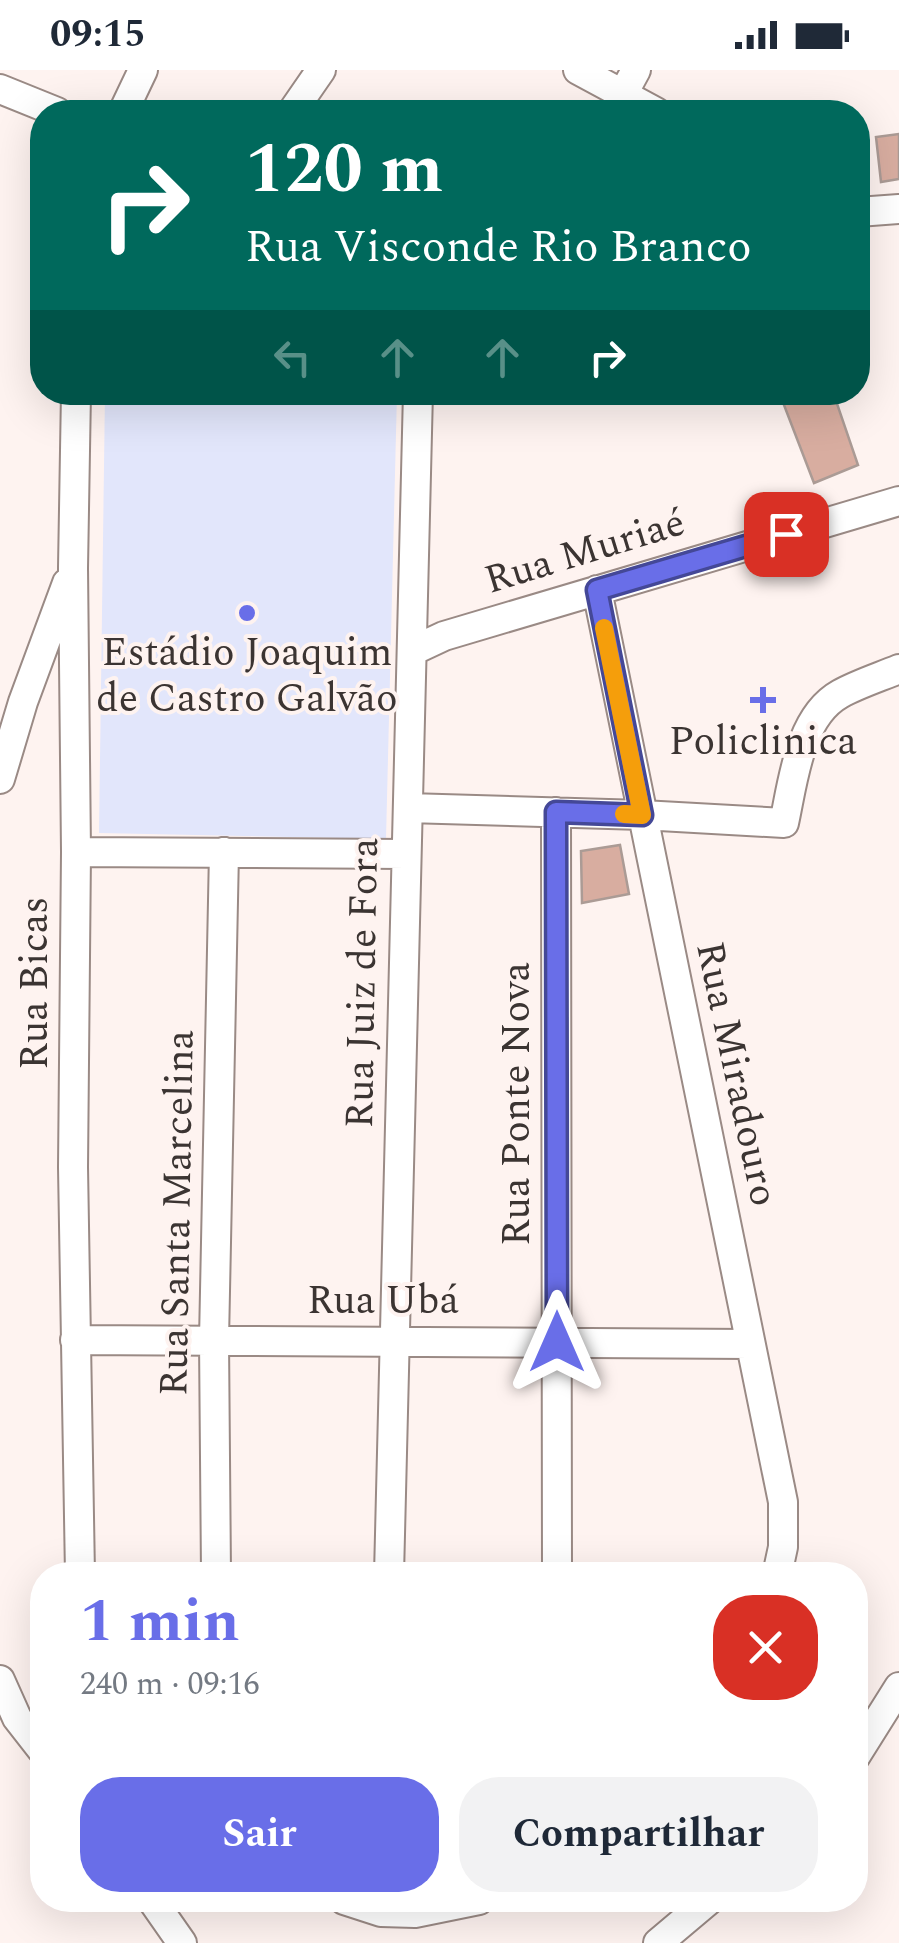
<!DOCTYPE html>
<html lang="pt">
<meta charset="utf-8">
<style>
body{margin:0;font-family:Spectral,serif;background:#f2f2f3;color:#1f2937;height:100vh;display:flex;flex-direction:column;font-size:38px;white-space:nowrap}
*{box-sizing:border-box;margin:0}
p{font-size:32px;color:#747a83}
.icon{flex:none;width:55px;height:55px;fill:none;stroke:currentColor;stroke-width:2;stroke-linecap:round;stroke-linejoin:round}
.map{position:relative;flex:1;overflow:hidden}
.sheet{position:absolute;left:30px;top:1492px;width:838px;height:350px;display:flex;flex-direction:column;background:#fff;border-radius:40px;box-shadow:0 10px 40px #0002}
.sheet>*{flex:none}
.banner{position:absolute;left:30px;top:30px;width:840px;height:305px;border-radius:40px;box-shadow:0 10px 40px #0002;background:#00695c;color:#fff;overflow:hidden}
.pin{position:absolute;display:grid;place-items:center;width:85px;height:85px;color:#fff;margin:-42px;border-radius:20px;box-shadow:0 5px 15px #0006}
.me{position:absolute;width:110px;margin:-55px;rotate:0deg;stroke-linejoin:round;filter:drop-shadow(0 0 8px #0008)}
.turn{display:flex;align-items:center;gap:35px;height:210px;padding:0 50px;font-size:45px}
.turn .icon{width:130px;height:130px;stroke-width:2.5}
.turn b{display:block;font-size:70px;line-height:85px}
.lanes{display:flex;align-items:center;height:95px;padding:0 50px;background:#0003;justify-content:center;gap:50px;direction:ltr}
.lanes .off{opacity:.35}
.round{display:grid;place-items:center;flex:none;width:105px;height:105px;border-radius:40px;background:#f2f2f3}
.headline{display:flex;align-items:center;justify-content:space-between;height:170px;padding:0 50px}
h1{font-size:60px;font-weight:700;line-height:75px;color:#696ee8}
.cta{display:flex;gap:20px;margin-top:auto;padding:20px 50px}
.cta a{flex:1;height:115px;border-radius:40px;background:#696ee8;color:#fff;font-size:40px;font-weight:700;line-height:115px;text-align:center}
.cta a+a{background:#f2f2f3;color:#1f2937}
.status{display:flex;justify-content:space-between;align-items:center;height:70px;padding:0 50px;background:#fff;direction:ltr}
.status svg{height:28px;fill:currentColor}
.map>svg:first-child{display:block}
</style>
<div class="status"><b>09:15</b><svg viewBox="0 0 49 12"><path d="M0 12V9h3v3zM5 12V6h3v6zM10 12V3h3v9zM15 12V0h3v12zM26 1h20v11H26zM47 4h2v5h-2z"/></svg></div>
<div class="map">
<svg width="899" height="1873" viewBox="0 0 899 1873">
<rect width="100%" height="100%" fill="#fef3f0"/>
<path fill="#e2e6fb" d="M105 323H397L386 769 99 763Z"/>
<path fill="#d8ada0" stroke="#ab9b95" stroke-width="2.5" d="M899 64V109L881 112 876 67Z
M779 322H833L858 395 814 413Z
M620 775 629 824 582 833 581 781Z"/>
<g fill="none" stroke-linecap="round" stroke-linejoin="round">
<g stroke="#9a8a85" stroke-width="32">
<path id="street" d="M578 0 656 42
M0 19 57 42
M623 24 636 0
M123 42 143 0
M292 42 321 0
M858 142 899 139
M76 322 73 498 76 782 73 1097 80 1505
M597 520 783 1432V1477L777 1505
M412 581 444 566 899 431
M0 709 23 632 67 513
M408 738 642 745 784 753C793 712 799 647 840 624 858 614 880 607 899 599
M556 742 557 1505
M76 782 406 784
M75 1270 750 1274
M216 1505 214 1270 224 782
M389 1505 418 322
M0 1610 17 1648 42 1680
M855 1687 899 1617
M152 1830 182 1873
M344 1830 381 1842 415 1843 479 1830
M658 1873 709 1830"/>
</g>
<use href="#street" stroke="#fff" stroke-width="28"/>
</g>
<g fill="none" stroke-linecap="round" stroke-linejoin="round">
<g stroke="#444897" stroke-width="25">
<path id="route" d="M557 1272 556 742 642 745 597 520 786 464"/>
</g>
<use href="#route" stroke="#696ee8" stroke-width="18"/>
<path stroke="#f59e0b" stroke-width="18" d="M604 558 642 745 624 744"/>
</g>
<g fill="#696ee8" stroke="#fef3f0" stroke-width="4">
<circle cx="247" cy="543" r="10"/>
<path d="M758 615h10v10h10v10h-10v10h-10v-10h-10v-10h10z"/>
</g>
<g text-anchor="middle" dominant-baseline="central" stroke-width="8" stroke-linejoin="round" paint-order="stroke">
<g font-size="40" fill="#3b3432" stroke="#fef3f0">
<text transform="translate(585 482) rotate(-17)">Rua Muriaé</text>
<text transform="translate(35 913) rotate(-90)">Rua Bicas</text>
<text transform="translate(363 913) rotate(-89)">Rua Juiz de Fora</text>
<text transform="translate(736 1004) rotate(78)">Rua Miradouro</text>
<text transform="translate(517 1034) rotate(-90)">Rua Ponte Nova</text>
<text transform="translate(178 1143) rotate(-89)">Rua Santa Marcelina</text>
<text x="383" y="1231">Rua Ubá</text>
</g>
<g font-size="40" fill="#3b3432" stroke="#fef3f0">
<text x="247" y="583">Estádio Joaquim<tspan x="247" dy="46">de Castro Galvão</tspan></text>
<text x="763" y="672">Policlinica</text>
</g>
</g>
</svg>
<div class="pin" style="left:786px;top:464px;background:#d93025"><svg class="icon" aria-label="arrive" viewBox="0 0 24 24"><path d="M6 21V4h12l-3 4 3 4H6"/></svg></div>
<svg class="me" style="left:557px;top:1272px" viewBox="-20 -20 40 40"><path d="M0-17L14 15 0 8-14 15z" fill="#696ee8" stroke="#fff" stroke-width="4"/></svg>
<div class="banner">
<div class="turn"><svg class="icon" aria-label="right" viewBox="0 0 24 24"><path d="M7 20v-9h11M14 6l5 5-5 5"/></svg><div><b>120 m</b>Rua Visconde Rio Branco</div></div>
<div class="lanes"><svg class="icon off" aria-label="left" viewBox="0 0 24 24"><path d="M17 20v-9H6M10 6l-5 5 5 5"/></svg><svg class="icon off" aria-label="ahead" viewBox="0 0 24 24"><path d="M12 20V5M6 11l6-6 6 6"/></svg><svg class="icon off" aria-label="ahead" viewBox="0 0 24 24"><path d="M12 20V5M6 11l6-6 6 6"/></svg><svg class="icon" aria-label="right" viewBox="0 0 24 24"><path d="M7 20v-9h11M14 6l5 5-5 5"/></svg></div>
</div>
<section class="sheet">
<div class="headline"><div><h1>1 min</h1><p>240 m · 09:16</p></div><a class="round" style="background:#d93025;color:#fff"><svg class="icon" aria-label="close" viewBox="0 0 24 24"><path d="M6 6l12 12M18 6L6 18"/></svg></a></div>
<div class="cta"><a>Sair</a><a>Compartilhar</a></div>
</section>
</div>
